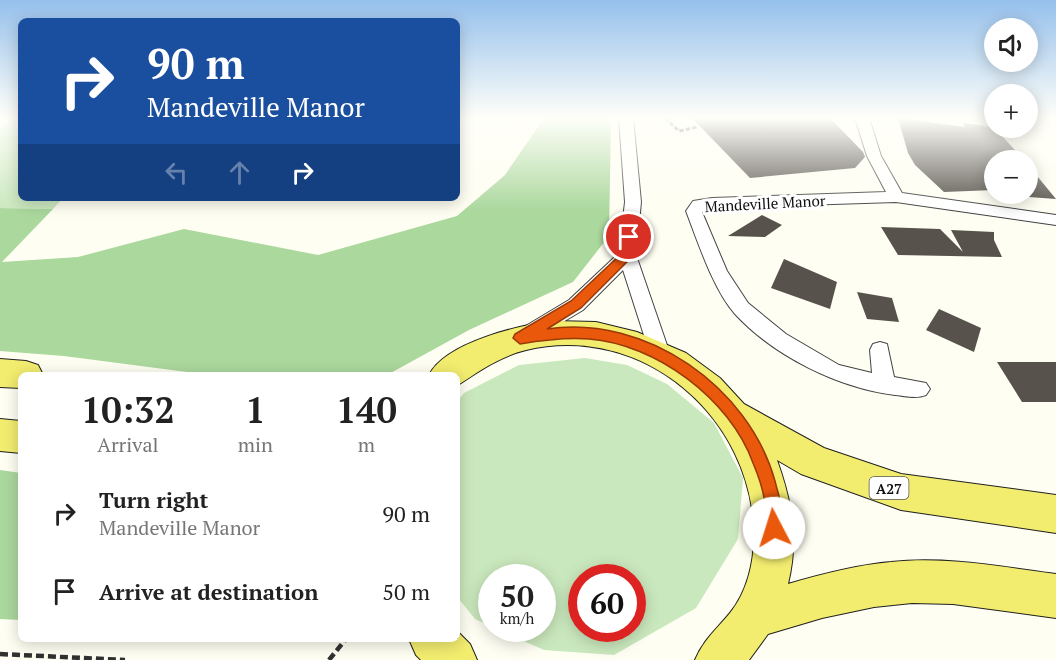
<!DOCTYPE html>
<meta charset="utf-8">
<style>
body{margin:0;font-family:"PT Serif",serif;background:#f6f6f6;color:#222;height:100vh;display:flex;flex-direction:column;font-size:22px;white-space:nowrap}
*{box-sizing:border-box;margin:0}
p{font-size:20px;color:#767676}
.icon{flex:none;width:33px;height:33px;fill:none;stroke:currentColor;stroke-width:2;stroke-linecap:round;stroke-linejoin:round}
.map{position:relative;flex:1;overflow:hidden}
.panel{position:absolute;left:18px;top:372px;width:442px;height:270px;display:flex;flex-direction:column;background:#fff;border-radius:9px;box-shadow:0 3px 15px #0003}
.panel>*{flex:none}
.banner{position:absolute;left:18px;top:18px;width:442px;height:183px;border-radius:9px;box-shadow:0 3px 15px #0003;background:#1a4fa0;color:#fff;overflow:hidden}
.controls{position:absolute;left:984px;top:18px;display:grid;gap:12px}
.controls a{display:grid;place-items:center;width:54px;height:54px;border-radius:50%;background:#fff;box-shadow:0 3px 15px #0003;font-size:30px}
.speed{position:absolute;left:478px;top:564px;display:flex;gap:12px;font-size:30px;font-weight:700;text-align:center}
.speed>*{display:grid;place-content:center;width:78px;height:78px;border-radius:50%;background:#fff;box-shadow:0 3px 15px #0003;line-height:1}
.speed small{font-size:15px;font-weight:400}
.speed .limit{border:9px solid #d22;background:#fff;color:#111}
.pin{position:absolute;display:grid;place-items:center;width:51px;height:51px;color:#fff;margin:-26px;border:3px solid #fff;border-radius:50%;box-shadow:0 2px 6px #0007}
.me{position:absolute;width:66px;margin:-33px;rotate:355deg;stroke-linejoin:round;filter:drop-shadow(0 0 4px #0008)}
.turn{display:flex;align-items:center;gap:21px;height:126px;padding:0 30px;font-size:27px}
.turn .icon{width:78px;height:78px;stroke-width:2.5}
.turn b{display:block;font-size:42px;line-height:51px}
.lanes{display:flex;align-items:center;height:57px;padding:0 30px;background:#0003;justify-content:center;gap:30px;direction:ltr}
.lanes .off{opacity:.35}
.eta{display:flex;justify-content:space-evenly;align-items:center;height:102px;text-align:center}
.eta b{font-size:36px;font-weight:800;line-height:42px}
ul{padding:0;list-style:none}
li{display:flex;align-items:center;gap:18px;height:78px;padding:0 30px}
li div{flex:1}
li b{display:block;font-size:22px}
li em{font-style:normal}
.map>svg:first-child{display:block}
</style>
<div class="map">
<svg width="1056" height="660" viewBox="0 0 1056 660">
<rect width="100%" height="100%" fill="#fefef2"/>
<path fill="#cae8bd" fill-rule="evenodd" d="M14 118H21V198H63L53 209 0 208V128Z
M585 358 627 365 667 384 714 423 743 478 738 539 696 608 614 655 544 650 496 629 543 628V578H492V627L475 619 458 598V400L464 393 519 365ZM582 578H633V628H582Z"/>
<path fill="#abd89d" d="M544 118H611L609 236 573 282 469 330 387 375H210L64 356 0 351V208L53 209 2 262 78 257 184 229 318 255 457 216 505 175Z
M0 470 21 473V620L0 619Z"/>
<path fill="#57534c" d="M692 118H830L863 152 865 157 855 168 750 178Z
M898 118 965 127 963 123 994 127 1024 160H994V190L944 192 915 165 908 153Z
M1028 165 1056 199 1004 195 1028 194Z
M762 215 782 225 765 237 728 236Z
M881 227 940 229 963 252 951 230 994 232V240L1002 257 898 255Z
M784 259 837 282 830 309 771 288Z
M857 292 892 298 899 322 867 319Z
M939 309 981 328 974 352 926 330Z
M997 362H1056V402H1022Z"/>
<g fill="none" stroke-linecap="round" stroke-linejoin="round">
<g stroke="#424242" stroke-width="2">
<path id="street" d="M619 118H633L641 202 636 255 670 354 667 360 660 362 653 360 650 354 623 270 583 310 533 340 526 343 519 340 516 335 519 330 569 300 619 253 625 202Z
M855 118H869L881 156 902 193 1056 215V225L896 202 712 208 702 212 727 271 748 303 786 334 839 365 872 373 870 350 873 344 880 342 887 344 894 377 926 383 930 389 926 395C916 399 906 396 895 395 838 388 774 356 735 314 713 289 698 242 686 211L693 201 712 198 886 192 867 156Z"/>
</g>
<g stroke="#202020" stroke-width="2">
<path id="primary" d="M554 321 596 322 637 332 686 353 720 378 744 404 824 448 901 474 1056 495V533L901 510 801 474 777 460C792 502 799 539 788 584 822 574 856 565 891 562 946 556 1002 567 1056 574V618L953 604 912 603 874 607 822 618 768 634 749 660H695C704 639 716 630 730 613 747 592 754 563 754 536 754 418 643 322 526 350 501 356 479 371 458 385V375H429C446 342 520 325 554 321Z
M0 359 26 361 38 365 43 375H21V388L0 387Z
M0 419 21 421V453L0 451Z
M458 632 470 644 477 660H421L416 655 409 639H458Z"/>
</g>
<path stroke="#313131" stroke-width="3" stroke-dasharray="4.5 2" stroke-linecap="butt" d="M665 118 679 131 697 127"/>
<path stroke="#313131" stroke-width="4.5" stroke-dasharray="8 4" stroke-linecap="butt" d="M0 654 125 660
M329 660 346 639"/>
<use href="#street" fill="#fff" fill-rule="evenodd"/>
<use href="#primary" fill="#f2ec6f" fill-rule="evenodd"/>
</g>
<linearGradient id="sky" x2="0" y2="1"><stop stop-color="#95c0ec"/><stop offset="0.56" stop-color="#fffff9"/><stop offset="1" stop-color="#fffff9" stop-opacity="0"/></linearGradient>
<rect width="1056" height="211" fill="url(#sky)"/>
<path fill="#ea580c" stroke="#983908" stroke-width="1.5" d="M629 233 635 237 631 258 581 308 547 329C646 314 749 387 775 481 779 498 787 517 780 534L774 537 768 534C764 526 766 520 766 512 765 497 759 477 753 463 730 399 656 344 589 339 565 337 543 340 520 344L513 338 515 334 571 301 621 254 623 237Z"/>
<g text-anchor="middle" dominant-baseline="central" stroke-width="6" stroke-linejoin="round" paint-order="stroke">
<rect fill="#fff" stroke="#575757" stroke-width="1.5" x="869.5" y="477" width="39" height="22" rx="4.5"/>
<g font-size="14" font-weight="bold" fill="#0f0f0f">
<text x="889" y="488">A27</text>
</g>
<g font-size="15" fill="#0f0f0f" stroke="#fff">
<text transform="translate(765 203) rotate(-3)">Mandeville Manor</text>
</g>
</g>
</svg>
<div class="controls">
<a><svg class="icon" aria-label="sound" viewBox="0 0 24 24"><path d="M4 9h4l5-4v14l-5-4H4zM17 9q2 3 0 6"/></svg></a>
<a>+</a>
<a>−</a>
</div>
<div class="speed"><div>50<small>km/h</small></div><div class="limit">60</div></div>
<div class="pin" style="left:629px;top:237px;background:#d93025"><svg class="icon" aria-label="arrive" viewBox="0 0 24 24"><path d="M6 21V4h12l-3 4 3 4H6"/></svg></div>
<svg class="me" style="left:774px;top:528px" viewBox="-20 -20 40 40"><circle r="19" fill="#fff"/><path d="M0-13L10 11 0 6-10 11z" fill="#ea580c"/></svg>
<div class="banner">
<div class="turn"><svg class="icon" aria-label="right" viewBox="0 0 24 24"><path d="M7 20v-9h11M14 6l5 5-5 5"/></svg><div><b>90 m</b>Mandeville Manor</div></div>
<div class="lanes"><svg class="icon off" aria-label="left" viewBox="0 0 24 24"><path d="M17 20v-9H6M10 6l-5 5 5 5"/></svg><svg class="icon off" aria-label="ahead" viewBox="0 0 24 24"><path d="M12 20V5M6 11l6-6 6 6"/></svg><svg class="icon" aria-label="right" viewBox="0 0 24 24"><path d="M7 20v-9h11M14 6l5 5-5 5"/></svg></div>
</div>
<section class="panel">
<div class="eta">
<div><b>10:32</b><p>Arrival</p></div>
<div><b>1</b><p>min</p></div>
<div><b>140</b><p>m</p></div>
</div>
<ul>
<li><svg class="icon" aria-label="right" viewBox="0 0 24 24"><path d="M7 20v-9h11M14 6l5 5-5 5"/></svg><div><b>Turn right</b><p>Mandeville Manor</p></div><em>90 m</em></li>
<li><svg class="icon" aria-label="arrive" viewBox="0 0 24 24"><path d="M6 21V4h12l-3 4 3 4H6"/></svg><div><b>Arrive at destination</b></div><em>50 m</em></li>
</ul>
</section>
</div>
